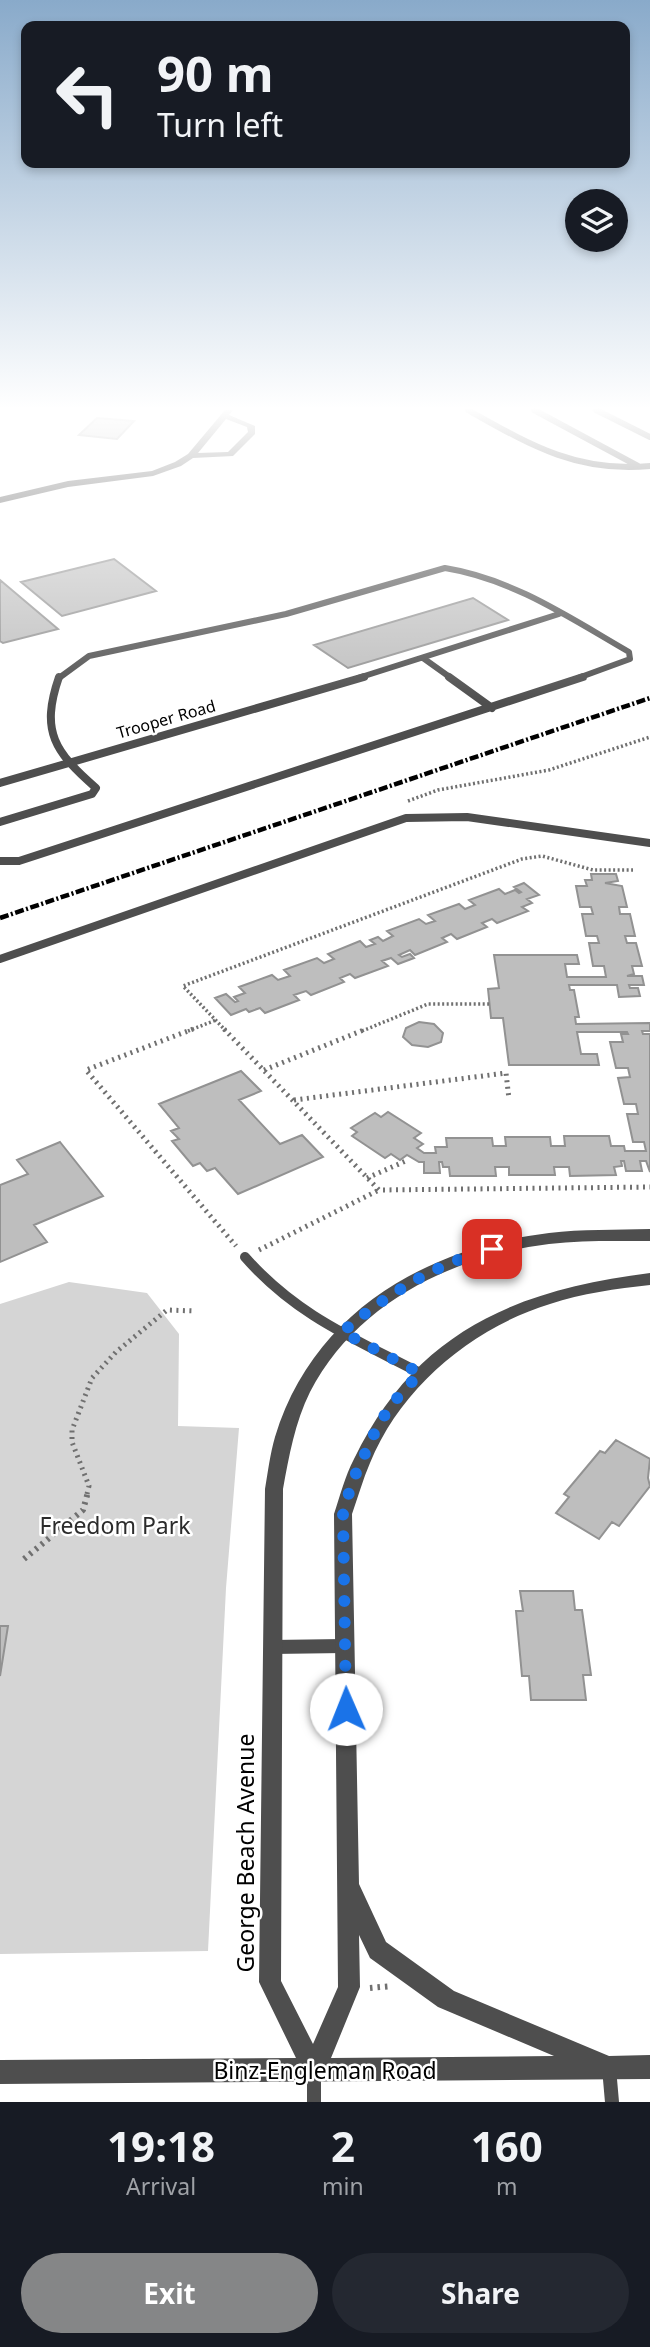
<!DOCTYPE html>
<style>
body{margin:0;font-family:"Noto Sans",sans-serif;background:#242831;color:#f1f3f6;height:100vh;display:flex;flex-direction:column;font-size:26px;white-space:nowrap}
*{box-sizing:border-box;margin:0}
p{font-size:23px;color:#9ea1a6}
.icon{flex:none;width:38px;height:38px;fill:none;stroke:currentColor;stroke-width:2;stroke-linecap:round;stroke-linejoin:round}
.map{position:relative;height:2102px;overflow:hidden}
.side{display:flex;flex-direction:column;background:#171b24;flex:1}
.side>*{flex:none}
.hud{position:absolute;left:21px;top:21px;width:609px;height:147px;border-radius:14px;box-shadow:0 4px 10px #0003;background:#171b24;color:#f1f3f6;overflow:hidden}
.tools{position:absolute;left:565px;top:189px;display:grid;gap:14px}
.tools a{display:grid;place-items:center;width:63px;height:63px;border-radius:50%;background:#171b24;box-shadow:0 4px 10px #0003;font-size:35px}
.pin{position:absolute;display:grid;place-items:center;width:60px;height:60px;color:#fff;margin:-30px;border-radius:14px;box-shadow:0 4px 10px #0006}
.me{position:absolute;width:77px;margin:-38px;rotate:359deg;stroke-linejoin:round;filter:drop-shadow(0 0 5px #0008)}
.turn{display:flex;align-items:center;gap:24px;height:147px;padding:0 21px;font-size:32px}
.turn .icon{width:91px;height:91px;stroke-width:2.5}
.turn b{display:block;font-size:49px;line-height:60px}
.eta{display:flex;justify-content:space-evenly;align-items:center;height:119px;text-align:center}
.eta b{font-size:42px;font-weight:700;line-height:49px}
.action{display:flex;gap:14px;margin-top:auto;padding:14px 21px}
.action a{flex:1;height:80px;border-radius:42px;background:#858687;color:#fff;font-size:28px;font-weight:700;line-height:80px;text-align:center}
.action a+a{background:#242831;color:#f1f3f6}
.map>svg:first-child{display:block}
</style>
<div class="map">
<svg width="650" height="2102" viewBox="0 0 650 2102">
<rect width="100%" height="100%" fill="#fff"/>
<path fill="#d5d5d5" d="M69 1282 147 1293 179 1334 178 1426 239 1428 226 1588 208 1951 0 1954V1304Z"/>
<path fill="#bebebe" stroke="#929292" stroke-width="2" d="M97 418 134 421 117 439 79 435Z
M114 559 156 591 62 616 21 582Z
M0 580 58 629 3 643 0 641Z
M473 598 508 620 348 668 314 645Z
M591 874H616L618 881 605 883 622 886 627 907H619L620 914H630L635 936H625L627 943H636L642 966H632L634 974 627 976H642L644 985H629L630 988H638L640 996 619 997 617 985H569L570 990H574L579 1017H575L576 1024 650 1023V1031H642L643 1034H650V1172L646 1161H640L642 1171H626L624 1161H621L622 1166 614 1167 616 1175 570 1176 569 1167H554L555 1175H509V1167H495L496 1176H450L449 1167H443L442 1162H439L440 1173H424V1162H419L407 1155 400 1160 391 1154 385 1158 352 1136 357 1132 351 1128 375 1113 381 1117 388 1112 421 1133 414 1138 423 1144 417 1148 424 1153H436L435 1147H447L446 1138H492L493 1146H506L505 1137H550L551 1146H565L564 1136H609L611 1146H624L625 1151H646L644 1142H633L627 1114H638L636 1104H624L618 1078 630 1077 628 1068H616L610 1042H623L621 1034H628L627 1032H577L581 1054H597L599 1065H509L503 1018H491L488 989 499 988 494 955H577L579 964H565L567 977H606L604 966H593L589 943H599L597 936H586L582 914H593L591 907H580L576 886H587L585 880H592Z
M524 883 539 895 527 899 532 903 522 907 528 911 497 923 492 919 482 923 487 927 457 939 451 934 442 938 447 942 415 955 410 950 399 955 402 957 410 954 414 958 398 964 391 958 382 961 388 966 355 978 350 974 340 978 344 982 311 995 306 991 294 995 299 1000 265 1013 260 1008 249 1012 246 1009 231 1015 215 998 226 994 235 1002 238 1001 234 997 245 993 239 987 272 975 278 980 290 976 284 970 317 958 324 963 334 959 328 954 360 941 366 947 375 944 370 940 378 937 383 941 393 936 387 931 419 919 426 924 435 921 428 915 459 904 465 909 475 905 469 900 499 889 505 894 515 890 519 893 521 892 514 887Z
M419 1022 434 1024 443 1033 441 1042 428 1047 412 1045 403 1037 406 1028Z
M241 1071 261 1091 239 1100 280 1144 302 1135 323 1157 238 1194 215 1168 207 1171 200 1163 193 1166 172 1141 179 1139 171 1131 179 1128 159 1104Z
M60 1142 103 1196 34 1225 47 1242 0 1262V1185L28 1174 17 1160Z
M616 1440 650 1459 648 1478 650 1486 619 1526 612 1522 599 1539 556 1513 569 1497 564 1494 600 1451 605 1453Z
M520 1591H573L575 1610H582L591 1675H583L586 1700H531L529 1676H522L516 1611H523Z
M0 1626H8L0 1676Z"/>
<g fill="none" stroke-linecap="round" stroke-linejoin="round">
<path stroke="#707070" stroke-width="3.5" stroke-dasharray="2 2.5" stroke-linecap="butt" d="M408 801 438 790 549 770 650 737
M188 1031 216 1020
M226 1031 183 986 522 859 542 856 593 870H633
M362 1031 428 1004H490"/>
<path stroke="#707070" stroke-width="5" stroke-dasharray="2 4.5" stroke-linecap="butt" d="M193 1029 86 1070 236 1246
M224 1029 379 1190 650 1187
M264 1070 366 1029
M294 1100 506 1073 509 1099
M367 1178 408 1160
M259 1250 379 1190
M87 1494 89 1486 72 1442V1430L92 1378 116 1352 167 1310 195 1311"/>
<path stroke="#707070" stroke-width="6" stroke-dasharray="2.5 5" stroke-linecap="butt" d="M24 1559 83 1510 88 1492
M370 1988 392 1986"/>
<path stroke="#4e4e4e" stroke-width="6" d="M468 410C530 445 577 473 650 466
M534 410 638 466
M596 410 650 437
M423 658 451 678
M59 678 89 656 286 614 445 568C513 579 570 618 629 652L630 659 578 678
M358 678 559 614"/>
<path stroke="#4e4e4e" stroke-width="8" d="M449 677 492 708
M0 783 364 677
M0 822 92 794 96 788C55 752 40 732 59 677
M0 861H19L583 677
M0 959 406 818 467 817 650 843"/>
<path stroke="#4e4e4e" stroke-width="10" d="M245 1257C296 1315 353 1338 420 1373"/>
<path stroke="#4e4e4e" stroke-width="14" d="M272 1647 344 1646
M609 2068 612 2102
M314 2071V2102"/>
<path fill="#4e4e4e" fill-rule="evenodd" d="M225 410H233L229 415 255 426V434L233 456 193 458 181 466 153 476 68 487 0 503V497L68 481 152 471 175 462 188 454ZM226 419 247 427 248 432 228 452 198 453Z"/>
<path fill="#4e4e4e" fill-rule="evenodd" d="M650 1229V1241C616 1241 582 1240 549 1244 453 1256 356 1303 310 1392 295 1422 289 1456 283 1489L281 1981 313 2044 338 1987 334 1514C340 1496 345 1476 354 1459 416 1331 516 1290 650 1273V1285C616 1289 582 1293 550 1304 472 1328 401 1387 370 1463 363 1479 358 1497 352 1514L359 1884 386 1942 454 1991 609 2056 650 2055V2079L0 2084V2060L296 2058 259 1982 265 1489C268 1472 270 1454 275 1437 313 1312 426 1248 549 1233 582 1229 616 1230 650 1229ZM359 1935 370 1958 438 2007 554 2056 331 2058 360 1987Z"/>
<path stroke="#000" stroke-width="4.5" stroke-dasharray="9 2.5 2 2.5" stroke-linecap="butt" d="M0 918 650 698"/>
</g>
<linearGradient id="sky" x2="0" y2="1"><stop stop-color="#89aaca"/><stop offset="0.58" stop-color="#fff"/><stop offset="1" stop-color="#fff" stop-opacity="0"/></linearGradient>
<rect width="650" height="704" fill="url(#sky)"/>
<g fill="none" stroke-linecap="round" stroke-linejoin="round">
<path stroke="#1a73e8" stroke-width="12" stroke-dasharray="0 21.6" d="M346 1709 343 1514 352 1482 379 1423 398 1397 420 1373 342 1332C388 1294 434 1264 492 1249"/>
</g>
<g text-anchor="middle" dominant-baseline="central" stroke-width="5" stroke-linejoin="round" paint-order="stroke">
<g font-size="16" fill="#000" stroke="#fff">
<text transform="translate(166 719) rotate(-16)">Trooper Road</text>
</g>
<g font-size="23" fill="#2c2c2c" stroke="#fff">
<text x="115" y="1525">Freedom Park</text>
</g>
<g font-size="23" fill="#000" stroke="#fff">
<text transform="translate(245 1853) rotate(-90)">George Beach Avenue</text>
<text x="325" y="2070">Binz-Engleman Road</text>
</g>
</g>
</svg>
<div class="tools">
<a><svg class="icon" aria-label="layers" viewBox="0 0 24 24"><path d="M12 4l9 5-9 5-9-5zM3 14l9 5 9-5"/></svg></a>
</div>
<div class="pin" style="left:492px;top:1249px;background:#d93025"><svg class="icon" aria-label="arrive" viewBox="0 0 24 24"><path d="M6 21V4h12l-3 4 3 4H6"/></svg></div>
<svg class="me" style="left:346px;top:1709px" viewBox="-20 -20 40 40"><circle r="19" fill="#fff"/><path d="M0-13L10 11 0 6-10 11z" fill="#1a73e8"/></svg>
<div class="hud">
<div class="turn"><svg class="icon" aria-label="left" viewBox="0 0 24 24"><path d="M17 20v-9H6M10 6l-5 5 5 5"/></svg><div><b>90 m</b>Turn left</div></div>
</div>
</div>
<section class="side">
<div class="eta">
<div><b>19:18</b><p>Arrival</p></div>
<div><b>2</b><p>min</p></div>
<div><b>160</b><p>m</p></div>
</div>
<div class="action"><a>Exit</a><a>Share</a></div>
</section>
